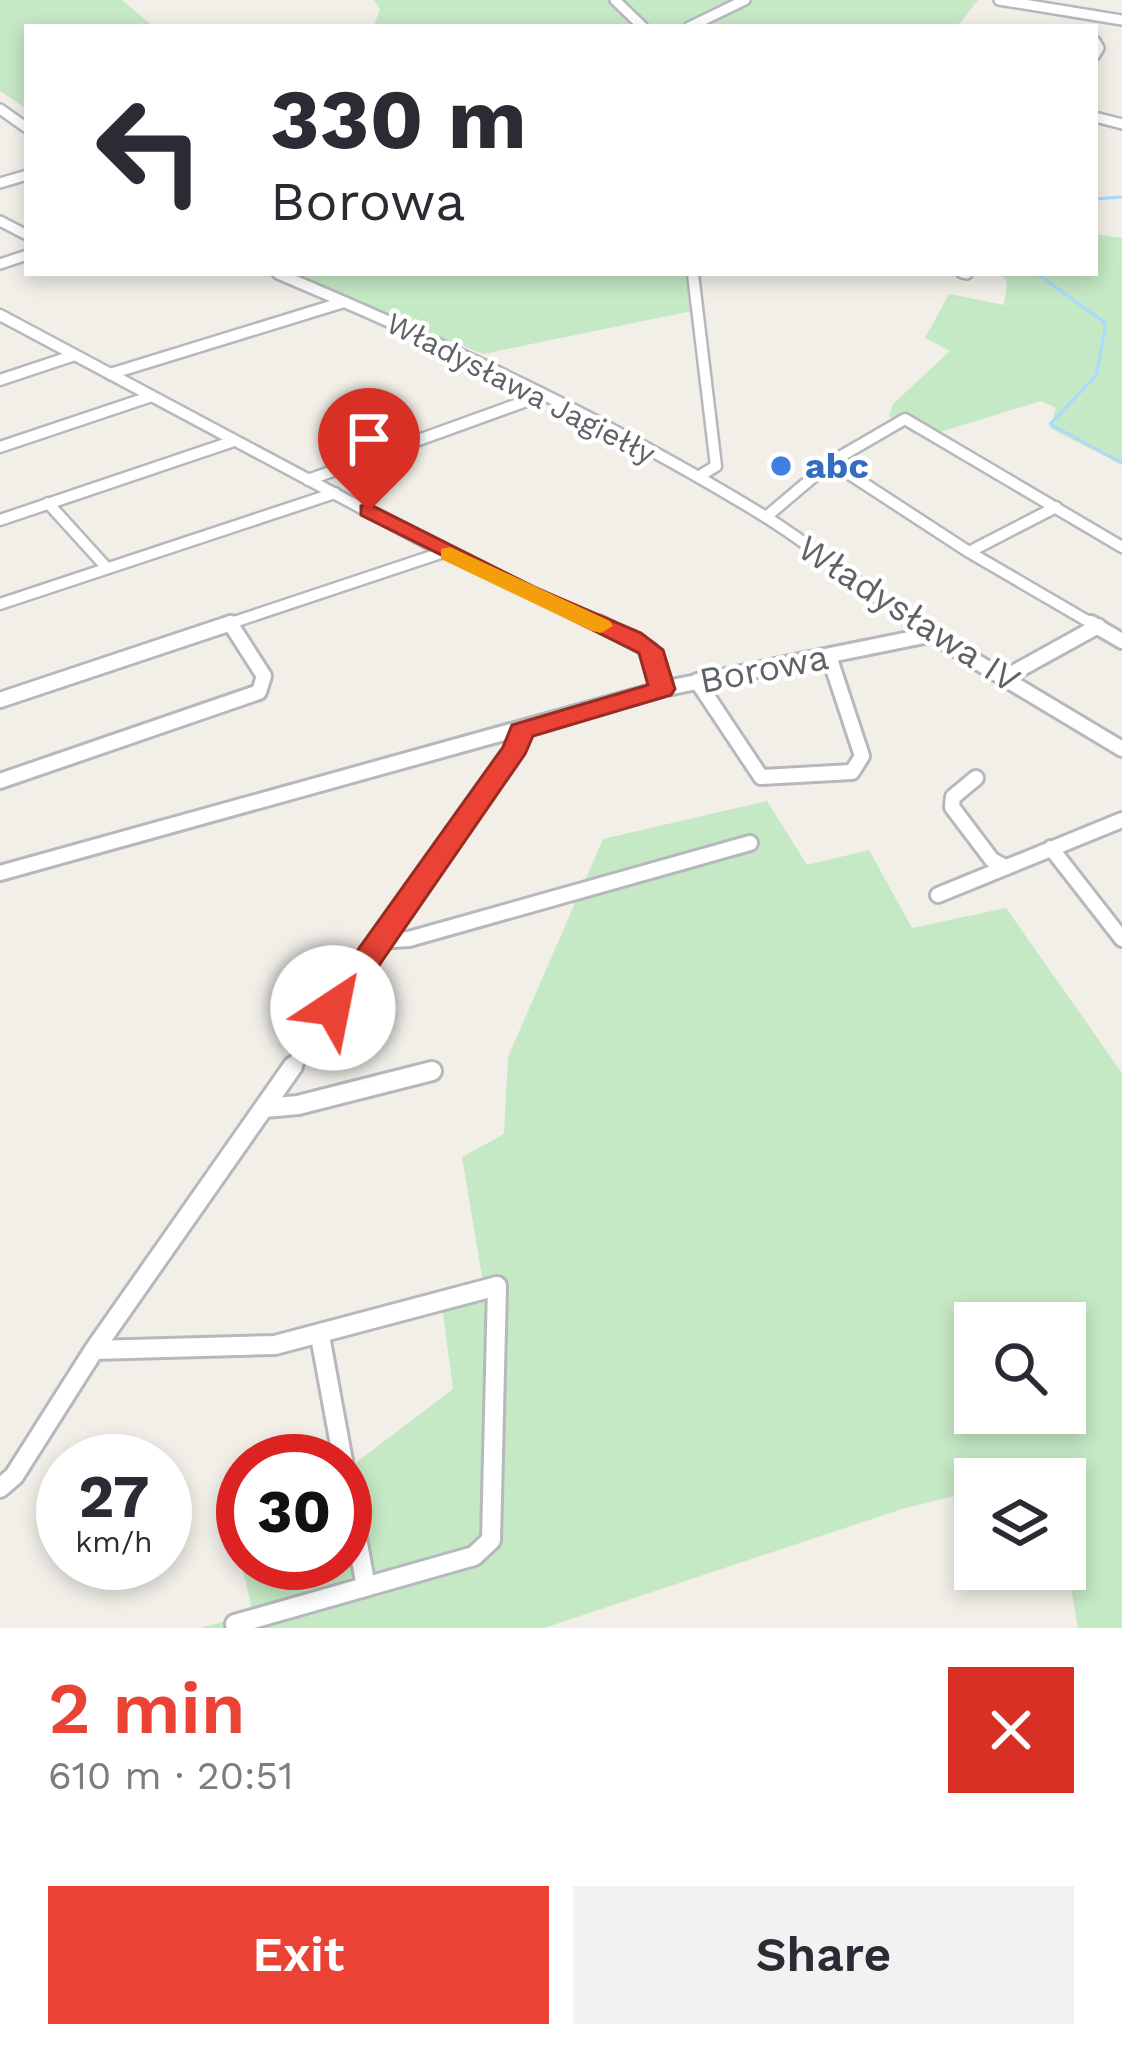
<!DOCTYPE html>
<meta charset="utf-8">
<style>
body{margin:0;font-family:"Work Sans",sans-serif;background:#f2f2f3;color:#2b2b33;height:100vh;display:flex;flex-direction:column;font-size:45px;white-space:nowrap}
*{box-sizing:border-box;margin:0}
p{font-size:39px;color:#7c7c81}
.icon{flex:none;width:66px;height:66px;fill:none;stroke:currentColor;stroke-width:2;stroke-linecap:round;stroke-linejoin:round}
.map{position:relative;height:1628px;overflow:hidden}
.panel{display:flex;flex-direction:column;background:#fff;flex:1}
.panel>*{flex:none}
.hud{position:absolute;left:24px;top:24px;width:1074px;height:252px;border-radius:0px;box-shadow:0 6px 18px #0003;background:#fff;color:#2b2b33;overflow:hidden}
.fabs{position:absolute;left:954px;top:1302px;display:grid;gap:24px}
.fabs a{display:grid;place-items:center;width:132px;height:132px;border-radius:0px;background:#fff;box-shadow:0 6px 18px #0003;font-size:60px}
.speed{position:absolute;left:36px;top:1434px;display:flex;gap:24px;font-size:60px;font-weight:700;text-align:center}
.speed>*{display:grid;place-content:center;width:156px;height:156px;border-radius:50%;background:#fff;box-shadow:0 6px 18px #0003;line-height:1}
.speed small{font-size:30px;font-weight:400}
.speed .limit{border:18px solid #d22;background:#fff;color:#111}
.pin{position:absolute;display:grid;place-items:center;width:102px;height:102px;color:#fff;margin:-123px -51px;border-radius:50% 50% 50% 0;rotate:-45deg;box-shadow:0 0 12px #0007}
.pin .icon{rotate:45deg}
.me{position:absolute;width:132px;margin:-66px;rotate:34deg;stroke-linejoin:round;filter:drop-shadow(0 0 9px #0008)}
.turn{display:flex;align-items:center;gap:42px;height:252px;padding:0 48px;font-size:54px}
.turn .icon{width:156px;height:156px;stroke-width:2.5}
.turn b{display:block;font-size:84px;line-height:102px}
.round{display:grid;place-items:center;flex:none;width:126px;height:126px;border-radius:0px;background:#f2f2f3}
.head{display:flex;align-items:center;justify-content:space-between;height:204px;padding:0 48px}
h1{font-size:72px;font-weight:600;line-height:90px;color:#ea4335}
.cta{display:flex;gap:24px;margin-top:auto;padding:24px 48px}
.cta a{flex:1;height:138px;border-radius:0px;background:#ea4335;color:#fff;font-size:48px;font-weight:600;line-height:138px;text-align:center}
.cta a+a{background:#f2f2f3;color:#2b2b33}
.map>svg:first-child{display:block}
</style>
<div class="map">
<svg width="1122" height="1628" viewBox="0 0 1122 1628">
<rect width="100%" height="100%" fill="#f1efe8"/>
<path fill="#c5e8c5" fill-rule="evenodd" d="M0 0H122L154 27H27V109L0 91Z
M374 0H978L957 27H373L380 10Z
M1095 234 1122 238V465L1050 428 1056 408 1041 401 927 436 914 434 889 416 893 404 950 351 925 338 949 294 1004 305 1007 283 1002 273H1095Z
M280 273H693L697 310 483 354Z
M767 801 807 865 869 850 912 928 1006 908 1122 1073V1628H1078L1065 1552V1479H1052L1050 1472 1024 1479H975V1491L905 1508 544 1628H200L253 1614 239 1553 243 1549V1563H345V1471L453 1389 441 1298 483 1282 462 1157 504 1134 508 1057 603 839ZM975 1323H1065V1413H975Z"/>
<g fill="none" stroke-linecap="round" stroke-linejoin="round">
<path stroke="#aadaff" stroke-width="3" d="M1095 199 1122 197
M1036 273 1104 322 1105 328 1096 376 1050 424 1122 463"/>
<g stroke="#b5b8bc" stroke-width="14">
<path id="minor-far3" d="M615 0 643 27
M999 0 1122 20
M689 27 745 0
M1095 41 1099 48 1095 55
M0 109 27 128
M1095 117 1122 124
M0 183 27 175
M0 221 27 235
M0 264 27 255
M277 273 286 277
M962 273 967 274"/>
</g>
<g stroke="#b5b8bc" stroke-width="15">
<path id="minor-far2" d="M279 274C445 344 607 420 761 514 815 547 865 589 917 626
M693 274 716 466 698 477
M0 315 444 552 606 626
M110 374 344 302
M0 380 75 355
M0 447 149 397
M831 462 905 419 1122 547
M308 480 543 395
M48 503 107 568
M766 517 831 462 969 552 1096 626
M0 520 234 441
M969 552 1056 507
M0 604 335 493
M222 626 444 552"/>
</g>
<g stroke="#b5b8bc" stroke-width="20">
<path id="minor-far1" d="M599 623 650 650 662 689
M912 623 1122 749
M1091 623 1122 641
M1004 678 1098 626
M697 681 761 777 852 772 862 756 829 656
M0 700 231 623
M976 778 953 797 952 807 992 860 1005 867
M0 781 259 692 264 676 230 623
M1051 848 1122 939
M0 873 662 689 929 635
M938 895 1122 820
M378 941 409 939 750 843
M291 1069 516 748 521 731"/>
</g>
<g stroke="#b5b8bc" stroke-width="24">
<path id="minor" d="M265 1108 298 1105 432 1071
M320 1336 343 1461
M94 1350 275 1345 497 1286 491 1540 474 1556 235 1624
M345 1472 366 1587
M0 1488 14 1476 94 1350 293 1066"/>
</g>
<use href="#minor-far3" stroke="#fff" stroke-width="9"/>
<use href="#minor-far2" stroke="#fff" stroke-width="10"/>
<use href="#minor-far1" stroke="#fff" stroke-width="14"/>
<use href="#minor" stroke="#fff" stroke-width="18"/>
</g>
<path fill="#ea4335" stroke="#982c22" stroke-width="3" d="M369 504 538 589 641 633 663 650 675 689 671 695 533 736 525 754 344 1016H322L318 1008 322 1000 503 747 512 725 648 685 639 653 361 515V506Z"/>
<path fill="#f59e0b" d="M450 547 610 621 613 626 601 633 592 631 441 559V549Z"/>
<circle fill="#3f7fe0" stroke="#fff" stroke-width="4.5" cx="781" cy="466" r="12"/>
<g text-anchor="middle" dominant-baseline="central" stroke-width="9" stroke-linejoin="round" paint-order="stroke">
<g font-size="30" fill="#5f6368" stroke="#fff">
<text transform="translate(521 388) rotate(27)">Władysława Jagiełły</text>
</g>
<g font-size="36" font-weight="bold" fill="#366cbe" stroke="#fff" text-anchor="start">
<text x="805" y="466">abc</text>
</g>
<g font-size="36" fill="#5f6368" stroke="#fff">
<text transform="translate(909 614) rotate(33)">Władysława IV</text>
<text transform="translate(764 669) rotate(-11)">Borowa</text>
</g>
</g>
</svg>
<div class="fabs">
<a><svg class="icon" aria-label="search" viewBox="0 0 24 24"><circle cx="10" cy="10" r="6"/><path d="M15 15l6 6"/></svg></a>
<a><svg class="icon" aria-label="layers" viewBox="0 0 24 24"><path d="M12 4l9 5-9 5-9-5zM3 14l9 5 9-5"/></svg></a>
</div>
<div class="speed"><div>27<small>km/h</small></div><div class="limit">30</div></div>
<div class="pin" style="left:369px;top:511px;background:#d93025"><svg class="icon" aria-label="arrive" viewBox="0 0 24 24"><path d="M6 21V4h12l-3 4 3 4H6"/></svg></div>
<svg class="me" style="left:333px;top:1008px" viewBox="-20 -20 40 40"><circle r="19" fill="#fff"/><path d="M0-13L10 11 0 6-10 11z" fill="#ea4335"/></svg>
<div class="hud">
<div class="turn"><svg class="icon" aria-label="left" viewBox="0 0 24 24"><path d="M17 20v-9H6M10 6l-5 5 5 5"/></svg><div><b>330 m</b>Borowa</div></div>
</div>
</div>
<section class="panel">
<div class="head"><div><h1>2 min</h1><p>610 m · 20:51</p></div><a class="round" style="background:#d93025;color:#fff"><svg class="icon" aria-label="close" viewBox="0 0 24 24"><path d="M6 6l12 12M18 6L6 18"/></svg></a></div>
<div class="cta"><a>Exit</a><a>Share</a></div>
</section>
